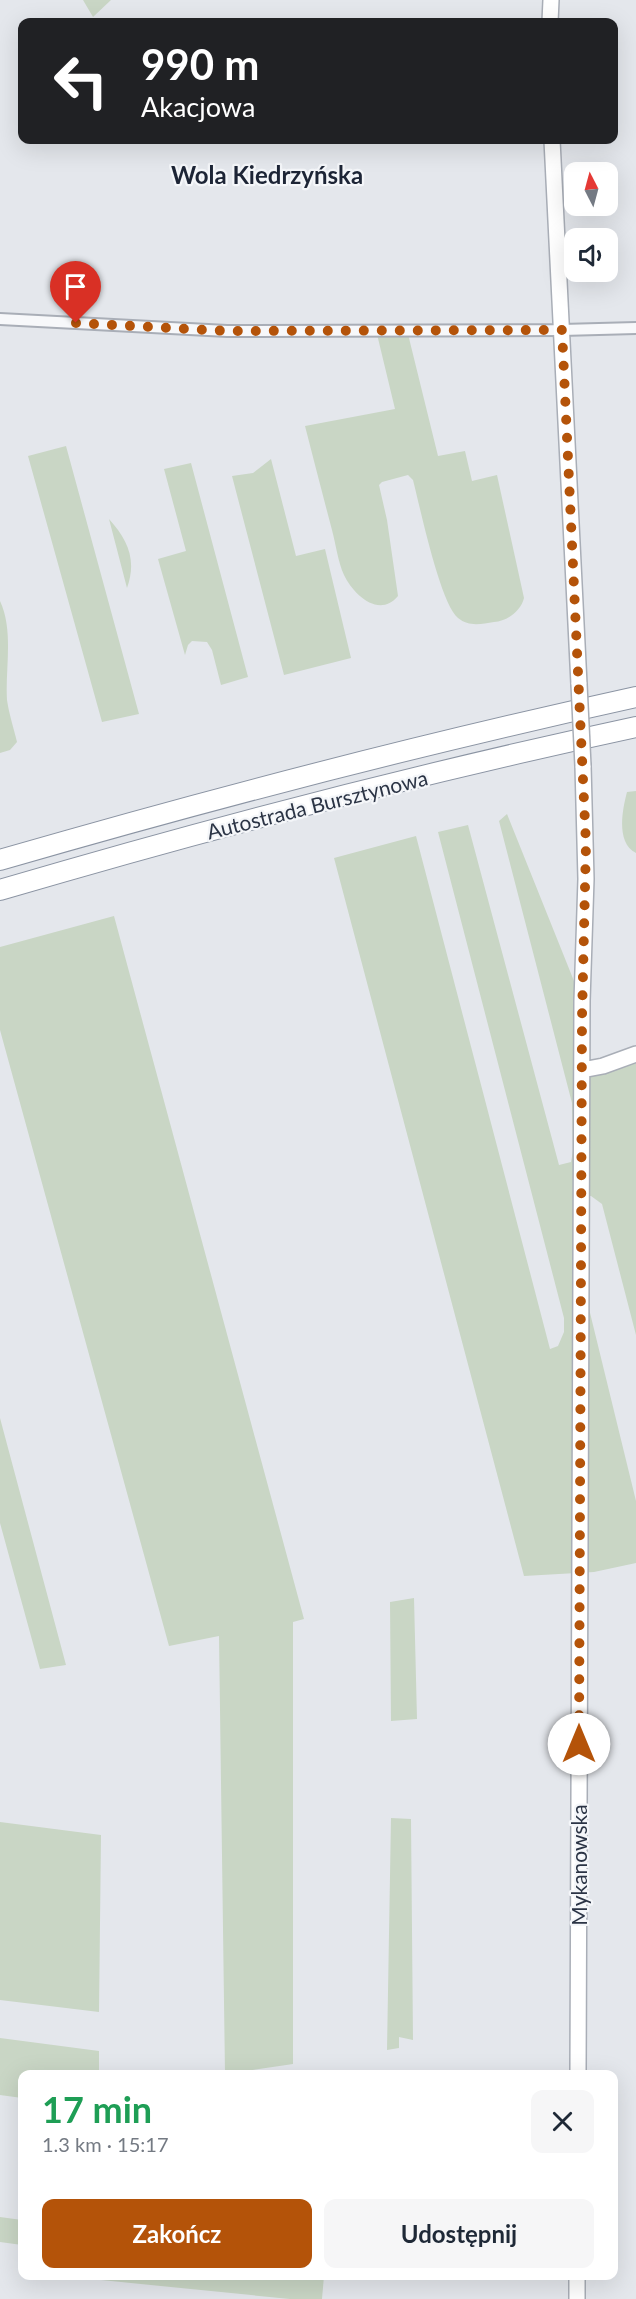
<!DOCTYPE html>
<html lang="pl">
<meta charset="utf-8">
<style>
body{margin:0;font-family:Lato,sans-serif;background:#f6f6f7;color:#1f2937;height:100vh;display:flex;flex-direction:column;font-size:22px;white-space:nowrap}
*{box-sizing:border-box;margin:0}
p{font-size:20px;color:#747a83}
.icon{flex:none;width:33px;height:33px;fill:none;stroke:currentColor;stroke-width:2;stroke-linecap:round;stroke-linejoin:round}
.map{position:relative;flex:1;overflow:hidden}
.side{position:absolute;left:18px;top:2070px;width:600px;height:210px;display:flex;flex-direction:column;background:#fff;border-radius:12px;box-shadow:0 6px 24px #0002}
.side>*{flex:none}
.hud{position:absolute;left:18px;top:18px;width:600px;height:126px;border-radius:12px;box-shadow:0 6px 24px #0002;background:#202124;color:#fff;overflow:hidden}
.needle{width:39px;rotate:354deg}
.controls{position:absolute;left:564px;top:162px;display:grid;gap:12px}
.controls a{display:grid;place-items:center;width:54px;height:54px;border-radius:12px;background:#fff;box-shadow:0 6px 24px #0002;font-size:30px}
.pin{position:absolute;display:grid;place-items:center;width:51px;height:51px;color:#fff;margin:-62px -26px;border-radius:50% 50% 50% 0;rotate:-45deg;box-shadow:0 0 6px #0007}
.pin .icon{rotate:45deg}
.me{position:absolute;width:66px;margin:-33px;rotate:0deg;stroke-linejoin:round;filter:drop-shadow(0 0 4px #0008)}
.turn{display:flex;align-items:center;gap:21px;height:126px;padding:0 24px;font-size:27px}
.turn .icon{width:78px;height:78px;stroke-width:2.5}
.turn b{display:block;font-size:42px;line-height:51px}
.round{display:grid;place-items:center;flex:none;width:63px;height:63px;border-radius:12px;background:#f6f6f7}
.summary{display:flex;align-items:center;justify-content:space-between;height:102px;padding:0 24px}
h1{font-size:36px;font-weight:700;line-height:45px;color:#1e9e55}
.button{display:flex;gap:12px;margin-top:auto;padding:12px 24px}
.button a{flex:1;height:69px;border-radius:12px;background:#b45309;color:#fff;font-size:24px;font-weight:700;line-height:69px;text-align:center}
.button a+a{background:#f6f6f7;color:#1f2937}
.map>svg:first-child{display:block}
</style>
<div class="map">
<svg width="636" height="2299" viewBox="0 0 636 2299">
<rect width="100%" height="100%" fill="#e4e7ec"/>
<path fill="#c9d6c5" d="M83 0H111L93 17Z
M376 330H407L438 456 465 451 472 481 497 475 524 598C521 611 507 621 494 622 481 624 469 627 458 618 440 603 420 507 413 480L408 475 382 482 379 485 387 520 398 596C379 619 353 594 344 575 338 562 336 545 332 530 323 496 314 461 305 426L395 409Z
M66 446 139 714 102 722 28 456Z
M271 459 296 556 325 549 351 658 284 675 232 476 253 473Z
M191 463 248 677 221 685 212 650 207 642 192 641 188 645 185 655 158 559 186 551 164 469Z
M109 519C128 540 137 560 127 588Z
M0 601C14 631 5 669 7 700 9 714 14 729 17 742L10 750 0 753Z
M636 791V853C616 843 622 811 627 792Z
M507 814 582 1001V1070L636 1054V1335L602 1204 591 1196H581V1276L636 1501V1563L594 1572 524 1576 334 858 416 836 550 1349 558 1346 564 1332V1318L438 832 468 825 559 1165 571 1162 573 1151 572 1103 499 821Z
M114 916 304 1619 293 1622V2064L225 2074 219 1636 169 1646 0 1030V947Z
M0 1418 66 1665 40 1669 0 1523Z
M414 1598 417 1719 391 1721 390 1602Z
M391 1818 411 1819 413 2040 399 2037V2048L387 2050Z
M0 1822 101 1835 99 2012 0 2000Z
M0 2038 99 2051V2074H22V2098L0 2095Z
M0 2217 22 2220V2245L0 2242Z
M101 2276H324L322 2299H290L101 2280Z"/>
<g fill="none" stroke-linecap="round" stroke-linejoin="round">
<g stroke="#a9aeb7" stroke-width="14">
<path id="street" d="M0 319 227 331 562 330 636 328"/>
</g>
<g stroke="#a9aeb7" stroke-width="18">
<path id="secondary" d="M550 22 551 0
M552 140 579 684
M582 1070 603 1066 636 1054
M578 2074 582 1001 586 879 583 766
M577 2299V2276"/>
</g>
<g stroke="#8b94a3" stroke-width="22">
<path id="highway" d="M0 860C210 799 422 744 636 697
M0 890C210 828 422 773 636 727"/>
</g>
<use href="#street" stroke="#f7f8fa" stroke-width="10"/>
<use href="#secondary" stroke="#fff" stroke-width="15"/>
<use href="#highway" stroke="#fff" stroke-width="20"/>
<g stroke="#a9aeb7" stroke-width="18" stroke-linecap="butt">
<path id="secondary-bridge" d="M579 684 583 766"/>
</g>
<use href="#secondary-bridge" stroke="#fff" stroke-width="15"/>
</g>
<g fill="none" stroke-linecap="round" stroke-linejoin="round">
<path stroke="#b45309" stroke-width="10" stroke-dasharray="0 18" d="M76 323 227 331 562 330 586 844 582 1017 579 1744"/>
</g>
<g text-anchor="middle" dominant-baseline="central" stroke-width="4.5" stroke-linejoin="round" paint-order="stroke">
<g font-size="21" fill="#2b3445" stroke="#f4f6f9">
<text transform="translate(317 804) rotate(-14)">Autostrada Bursztynowa</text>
<text transform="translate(578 1865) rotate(-90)">Mykanowska</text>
</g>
<g font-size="24" font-weight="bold" fill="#1d2536" stroke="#f4f6f9">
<text x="267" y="174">Wola Kiedrzyńska</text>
</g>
</g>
</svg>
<div class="controls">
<a><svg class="needle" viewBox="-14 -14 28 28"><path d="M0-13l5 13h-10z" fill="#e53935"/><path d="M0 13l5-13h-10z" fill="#747a83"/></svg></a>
<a><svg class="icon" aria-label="sound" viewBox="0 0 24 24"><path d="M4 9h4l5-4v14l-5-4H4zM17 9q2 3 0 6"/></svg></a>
</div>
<div class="pin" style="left:76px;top:323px;background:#d93025"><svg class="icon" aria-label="arrive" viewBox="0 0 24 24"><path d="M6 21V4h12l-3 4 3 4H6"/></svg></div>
<svg class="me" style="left:579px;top:1744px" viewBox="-20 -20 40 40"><circle r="19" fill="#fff"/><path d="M0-13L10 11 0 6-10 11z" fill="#b45309"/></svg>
<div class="hud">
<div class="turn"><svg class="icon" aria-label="left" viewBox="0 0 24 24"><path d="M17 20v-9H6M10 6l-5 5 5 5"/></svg><div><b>990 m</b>Akacjowa</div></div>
</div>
<section class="side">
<div class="summary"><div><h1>17 min</h1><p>1.3 km · 15:17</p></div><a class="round"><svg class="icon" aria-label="close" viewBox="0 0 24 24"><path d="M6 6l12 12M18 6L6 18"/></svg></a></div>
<div class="button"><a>Zakończ</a><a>Udostępnij</a></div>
</section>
</div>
